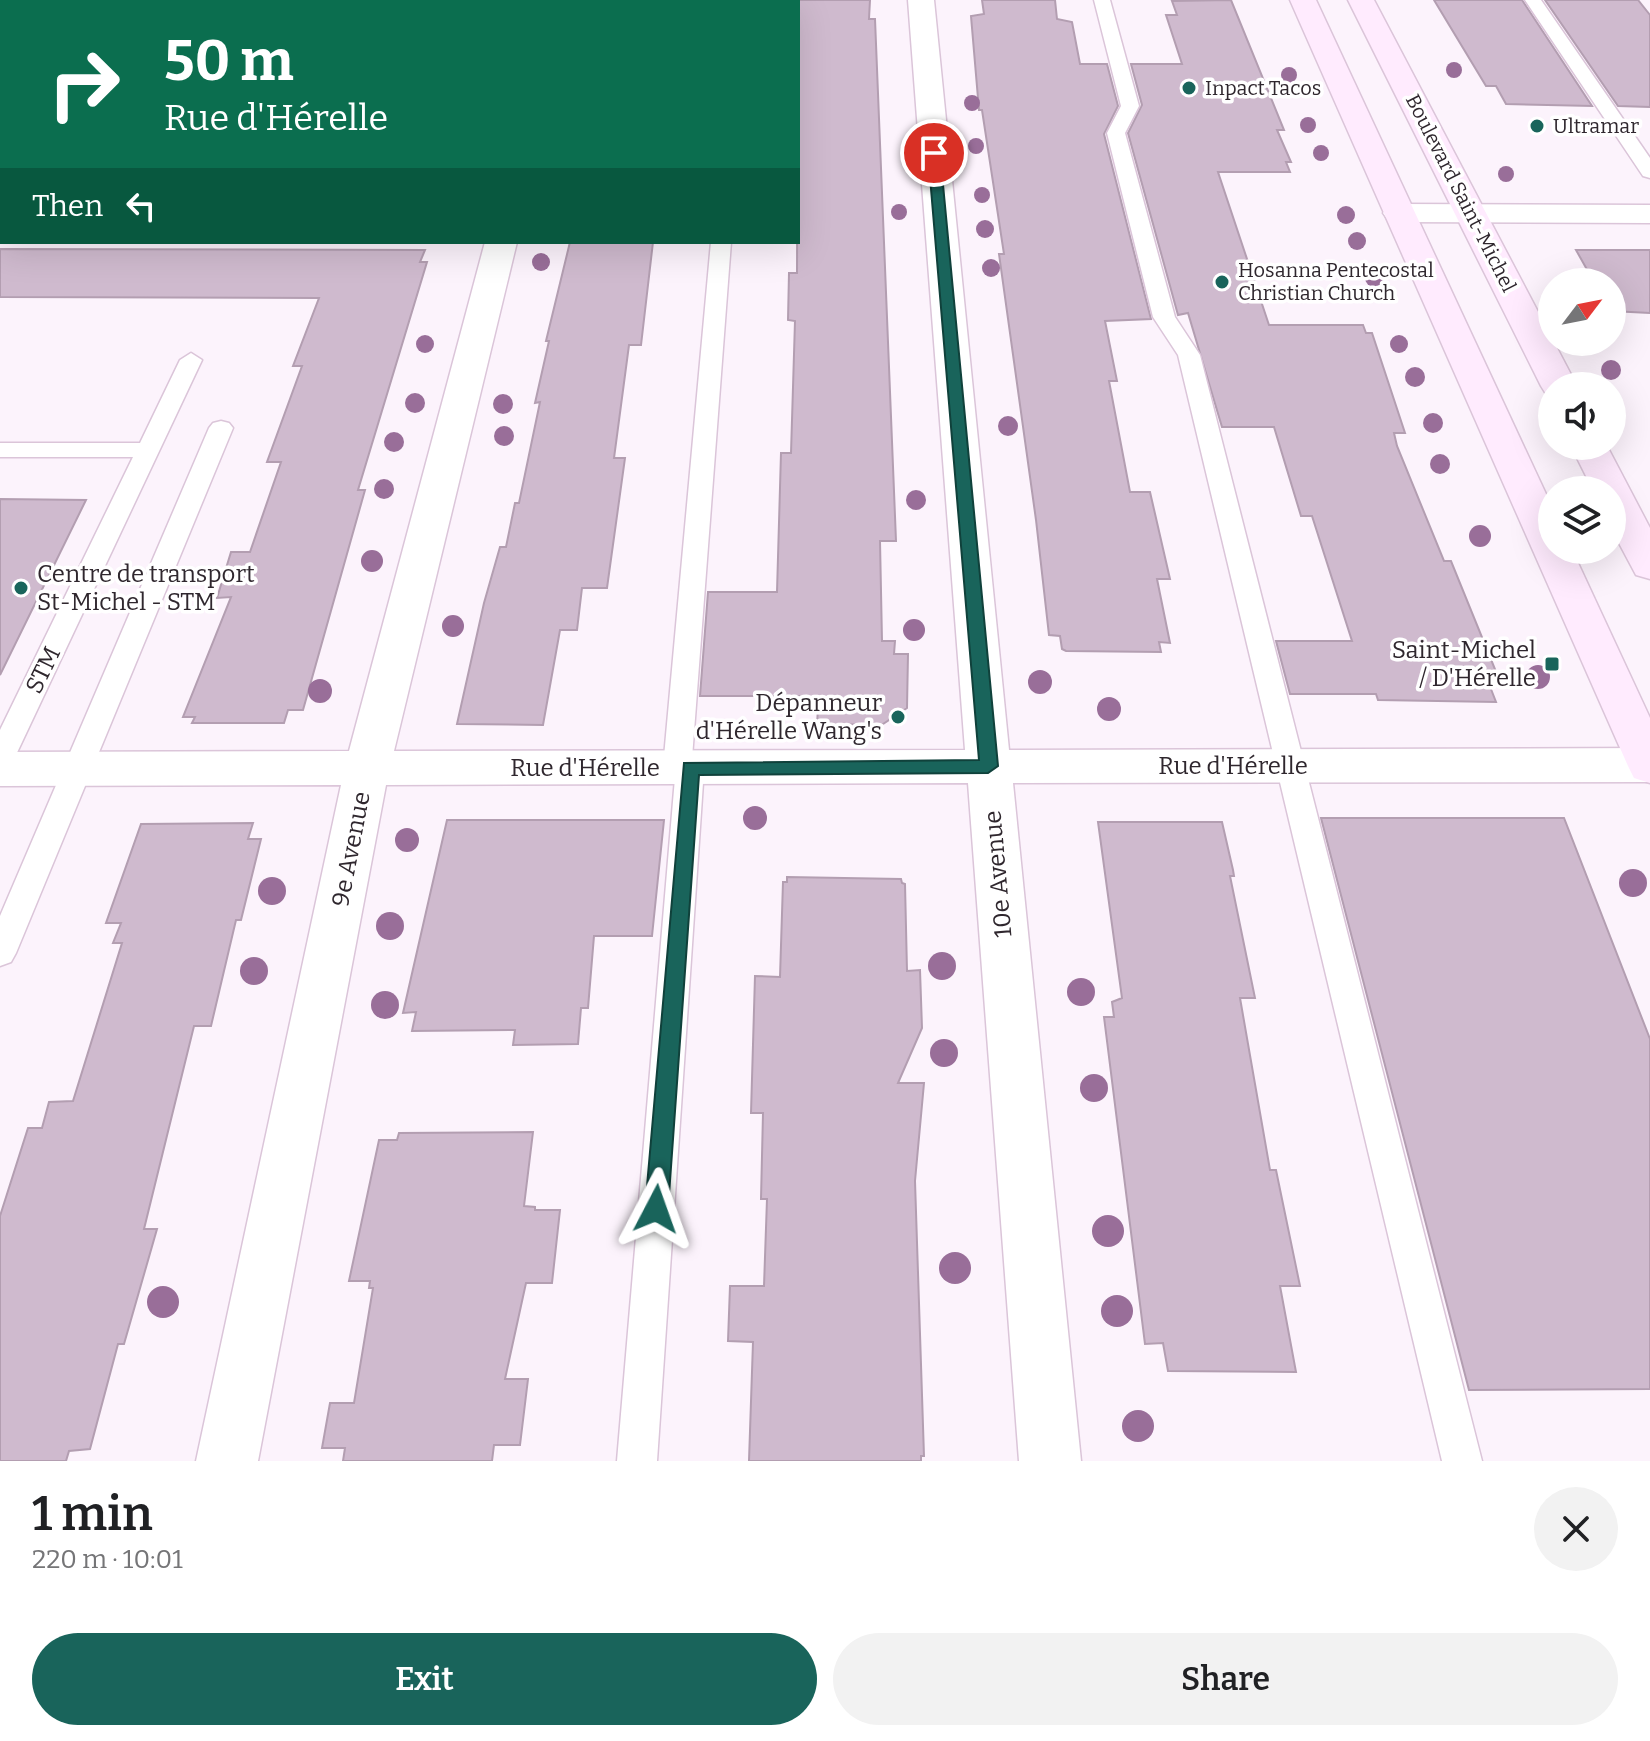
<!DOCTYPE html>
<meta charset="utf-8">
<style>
body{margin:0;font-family:Bitter,serif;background:#f2f2f2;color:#202124;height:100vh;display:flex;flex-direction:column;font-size:30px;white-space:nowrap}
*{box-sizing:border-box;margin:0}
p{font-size:26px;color:#757577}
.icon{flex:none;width:44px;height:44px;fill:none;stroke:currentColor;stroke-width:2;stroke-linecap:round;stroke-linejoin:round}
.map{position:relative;height:1461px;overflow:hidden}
.panel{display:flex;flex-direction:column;background:#fff;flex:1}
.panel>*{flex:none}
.hud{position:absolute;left:0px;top:0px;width:800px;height:244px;box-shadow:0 8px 32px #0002;background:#0b6e4f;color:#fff;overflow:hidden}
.needle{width:52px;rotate:58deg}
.buttons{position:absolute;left:1538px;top:268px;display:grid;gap:16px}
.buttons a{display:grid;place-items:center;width:88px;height:88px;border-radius:50%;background:#fff;box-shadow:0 8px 32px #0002;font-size:40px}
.pin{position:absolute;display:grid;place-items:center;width:68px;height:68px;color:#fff;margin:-34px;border:4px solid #fff;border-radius:50%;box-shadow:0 2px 8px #0007}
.me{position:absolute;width:88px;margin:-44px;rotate:4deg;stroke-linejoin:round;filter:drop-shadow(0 0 6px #0008)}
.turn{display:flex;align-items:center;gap:28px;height:168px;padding:0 32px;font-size:36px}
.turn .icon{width:104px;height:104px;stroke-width:2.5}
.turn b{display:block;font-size:56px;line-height:68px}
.then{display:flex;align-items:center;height:76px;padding:0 32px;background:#0003;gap:16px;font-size:30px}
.round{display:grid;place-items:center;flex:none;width:84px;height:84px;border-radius:42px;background:#f2f2f2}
.overview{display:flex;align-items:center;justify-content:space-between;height:136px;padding:0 32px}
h1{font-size:48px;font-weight:600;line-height:60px}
.action{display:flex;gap:16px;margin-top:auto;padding:16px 32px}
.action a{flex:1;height:92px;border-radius:48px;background:#19645b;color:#fff;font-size:32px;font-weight:600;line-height:92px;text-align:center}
.action a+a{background:#f2f2f2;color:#202124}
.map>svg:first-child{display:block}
</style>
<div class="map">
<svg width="1650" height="1461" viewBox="0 0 1650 1461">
<rect width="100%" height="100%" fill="#fcf3fc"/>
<path fill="#cfbace" stroke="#b39eb1" stroke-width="2" d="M798 0H870L869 19H875L896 541H880L882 641H895L894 654H908L907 708 883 724 817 725 818 707H807V696H700L708 592H777L781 453H791L795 321 788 320 789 273H797Z
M982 0H1055L1057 19 1072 22 1080 64H1107L1118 106 1104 134 1151 319 1105 321 1117 381H1109L1130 492H1150L1170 579H1157L1170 643 1159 642 1161 652 1066 651 1062 649 1060 636 1049 635 1036 520 999 254H1004L982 110H979L971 16 984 14Z
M1231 0 1284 130H1277L1291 162H1286L1290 172H1218L1269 325H1363L1366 333H1372L1405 433H1394L1397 446 1444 561H1451L1501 684H1489L1496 702 1378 700 1376 694H1290L1276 641H1352L1312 516H1301L1274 427H1222L1188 313 1178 315 1128 133 1142 105 1131 64H1182L1166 15H1177L1172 1Z
M1434 0H1522L1592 106 1506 104 1496 86H1486Z
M1545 0H1638L1650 15V107L1618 106Z
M570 242H653L641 345H629L614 458H625L607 588H582L577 630H560L543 725 457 724 484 603 500 547H506L515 503H519L540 402 535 403 549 341H546Z
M0 249 425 250 420 262H427L358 490H365L303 710H288L284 723H192L195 717H183L231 597 217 598 231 552H250L281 462H267L302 366H293L319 298 0 297Z
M1576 250H1650V313L1612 311V282H1594Z
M0 499 86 500 0 675Z
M1321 818H1564L1650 1039V1389L1469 1390Z
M447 820H664L652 936H594L588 1008H581L578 1044 513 1045 515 1030 412 1031 416 1012 403 1013Z
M1098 822H1222L1233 870 1234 876H1230L1255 998H1240L1270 1170H1276L1300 1286H1280L1296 1372 1168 1371 1163 1343 1145 1344 1104 1017H1114L1112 1002 1122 998Z
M253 823 248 839H261L241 920H236L211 1026H194L144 1229H157L124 1344H118L90 1449 69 1451 66 1461H0V1216L28 1128H42L49 1102 73 1101 122 943H113L121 923H106L141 824Z
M787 877 901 879 902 883 905 884 907 971 920 970 922 1028 898 1083H924L915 1181 924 1456H921V1461H749L753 1342 728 1341 730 1286H764L767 1199H761L763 1113H751L755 976 780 977 783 882H787Z
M533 1132 524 1206 535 1207V1210H560L552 1283H526L505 1379H528L520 1445H494L492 1461H343L345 1448H322L330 1403H354L373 1288H369L370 1281H349L379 1140H397L399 1133Z"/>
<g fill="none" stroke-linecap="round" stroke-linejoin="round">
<g stroke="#dbc5d9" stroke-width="3">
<path id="service" d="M734 0H750V2H734Z
M1094 0H1110L1139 106 1125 133 1175 317 1200 355 1482 1461H1442L1178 355 1153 317 1107 133 1121 106Z
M1525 0H1541L1650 158V178L1643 176Z
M711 242H731L692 758 700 760 704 768 657 1461H617L675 778 667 776 663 768Z
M191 353 202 360 14 759 10 766 0 770V730L133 457H0V443H140L180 360Z
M221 421 229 423 233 428 16 953 11 962 0 966V916L209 428 213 423Z"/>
</g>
<g stroke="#dbc5d9" stroke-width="3">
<path id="minor" d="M217 0H243L216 2Z
M549 0H575V2H549Z
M908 0H934L1009 750 1650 748V782L1013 783 1081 1461H1019L968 783 386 785 258 1461H196L341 785 0 786V752L349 751 485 242H517L394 751 965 750Z
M1399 204 1650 205V223L1399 222 1388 220 1383 213 1388 206Z
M0 207H2V225H0Z"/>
</g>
<g stroke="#dbc5d9" stroke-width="3">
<path id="secondary" d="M1290 0H1316L1552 507V550H1572L1650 718V783L1634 778 1628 766Z
M1348 0H1374L1577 386H1552V395L1546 394 1541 386Z
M1571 446H1607L1650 528V579L1636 575 1612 530V490H1593Z"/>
</g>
<use href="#service" fill="#fff" fill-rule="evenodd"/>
<use href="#minor" fill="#fff" fill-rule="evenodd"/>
<use href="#secondary" fill="#ffebfe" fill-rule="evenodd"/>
</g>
<g fill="#996e99">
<circle cx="1454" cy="70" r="8"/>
<circle cx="1289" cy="75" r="8"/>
<circle cx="972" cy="103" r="8"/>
<circle cx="1308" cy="125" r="8"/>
<circle cx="976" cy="146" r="8"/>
<circle cx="1321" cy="153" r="8"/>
<circle cx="1506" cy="174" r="8"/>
<circle cx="982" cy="195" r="8"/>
<circle cx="899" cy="212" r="8"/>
<circle cx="1346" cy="215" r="9"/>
<circle cx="985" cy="229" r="9"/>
<circle cx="1357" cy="241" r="9"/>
<circle cx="541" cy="262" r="9"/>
<circle cx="991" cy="268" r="9"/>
<circle cx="1374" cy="278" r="9"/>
<circle cx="425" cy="344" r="9"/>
<circle cx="1399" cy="344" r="9"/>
<circle cx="1611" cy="370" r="10"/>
<circle cx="1415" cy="377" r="10"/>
<circle cx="415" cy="403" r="10"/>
<circle cx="503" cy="404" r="10"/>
<circle cx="1433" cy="423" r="10"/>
<circle cx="1008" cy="426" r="10"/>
<circle cx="504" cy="436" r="10"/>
<circle cx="394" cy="442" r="10"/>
<circle cx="1440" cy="464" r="10"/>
<circle cx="384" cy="489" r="10"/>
<circle cx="916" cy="500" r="10"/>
<circle cx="1480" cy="536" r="11"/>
<circle cx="372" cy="561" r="11"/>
<circle cx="453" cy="626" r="11"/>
<circle cx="914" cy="630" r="11"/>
<circle cx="1538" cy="677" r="12"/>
<circle cx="1040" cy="682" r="12"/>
<circle cx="320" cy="691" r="12"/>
<circle cx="1109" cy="709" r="12"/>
<circle cx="755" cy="818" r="12"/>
<circle cx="407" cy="840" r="12"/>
<circle cx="1633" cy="883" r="14"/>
<circle cx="272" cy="891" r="14"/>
<circle cx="390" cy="926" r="14"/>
<circle cx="942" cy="966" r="14"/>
<circle cx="254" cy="971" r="14"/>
<circle cx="1081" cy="992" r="14"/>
<circle cx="385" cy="1005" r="14"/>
<circle cx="944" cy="1053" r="14"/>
<circle cx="1094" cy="1088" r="14"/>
<circle cx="1108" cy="1231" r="16"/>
<circle cx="955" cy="1268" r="16"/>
<circle cx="163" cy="1302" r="16"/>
<circle cx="1117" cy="1311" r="16"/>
<circle cx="1138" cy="1426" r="16"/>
</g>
<path fill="#19645b" stroke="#10413b" stroke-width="2" d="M934 150 940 153 998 766 988 773 699 775 668 1209 665 1217 656 1220 648 1217 645 1209 684 763 979 760 928 153Z"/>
<g fill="#19645b" stroke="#fff" stroke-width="3">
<circle cx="1189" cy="88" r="8"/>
<circle cx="1537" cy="126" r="8"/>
<circle cx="1222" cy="282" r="8"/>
<circle cx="21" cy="588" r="8"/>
<rect x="1544" y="656" width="16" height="16" rx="4"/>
<circle cx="898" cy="717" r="8"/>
</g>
<g text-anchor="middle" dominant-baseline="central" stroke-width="7" stroke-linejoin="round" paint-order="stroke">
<g font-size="20" fill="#2f272e" stroke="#fff" text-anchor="start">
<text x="1205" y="88">Inpact Tacos</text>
<text x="1553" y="126">Ultramar</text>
<text x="1238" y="270">Hosanna Pentecostal<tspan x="1238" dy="23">Christian Church</tspan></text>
</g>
<g font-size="20" fill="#2f272e" stroke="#fff">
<text transform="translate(1461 193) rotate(63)">Boulevard Saint-Michel</text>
</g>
<g font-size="24" fill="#2f272e" stroke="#fff" text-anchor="end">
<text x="37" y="574" text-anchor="start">Centre de transport<tspan x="37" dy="28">St-Michel - STM</tspan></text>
<text x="1536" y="650">Saint-Michel<tspan x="1536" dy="28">/ D'Hérelle</tspan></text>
<text x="882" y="703">Dépanneur<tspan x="882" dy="28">d'Hérelle Wang's</tspan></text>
</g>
<g font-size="24" fill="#2f272e" stroke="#fff">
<text transform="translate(43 670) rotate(-64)">STM</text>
<text x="1233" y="766">Rue d'Hérelle</text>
<text x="585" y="768">Rue d'Hérelle</text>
<text transform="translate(351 849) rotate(-79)">9e Avenue</text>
<text transform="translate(998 874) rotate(-95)">10e Avenue</text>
</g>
</g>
</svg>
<div class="buttons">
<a><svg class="needle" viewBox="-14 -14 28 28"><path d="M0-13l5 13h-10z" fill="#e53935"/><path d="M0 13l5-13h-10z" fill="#757577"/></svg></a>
<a><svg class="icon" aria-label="sound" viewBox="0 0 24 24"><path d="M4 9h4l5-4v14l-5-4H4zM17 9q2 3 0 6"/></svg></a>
<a><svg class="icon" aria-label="layers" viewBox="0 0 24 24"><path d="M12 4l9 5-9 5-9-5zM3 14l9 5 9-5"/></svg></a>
</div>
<div class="pin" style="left:934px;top:153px;background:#d93025"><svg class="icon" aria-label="arrive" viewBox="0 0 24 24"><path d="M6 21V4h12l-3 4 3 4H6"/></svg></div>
<svg class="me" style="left:656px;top:1209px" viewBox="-20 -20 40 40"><path d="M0-17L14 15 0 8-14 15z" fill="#19645b" stroke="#fff" stroke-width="4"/></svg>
<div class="hud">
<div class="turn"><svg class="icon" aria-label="right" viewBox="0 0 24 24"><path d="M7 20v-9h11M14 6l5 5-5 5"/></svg><div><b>50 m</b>Rue d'Hérelle</div></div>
<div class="then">Then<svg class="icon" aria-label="left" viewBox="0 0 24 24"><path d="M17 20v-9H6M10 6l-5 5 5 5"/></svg></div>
</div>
</div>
<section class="panel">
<div class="overview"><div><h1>1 min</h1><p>220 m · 10:01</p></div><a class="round"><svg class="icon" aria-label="close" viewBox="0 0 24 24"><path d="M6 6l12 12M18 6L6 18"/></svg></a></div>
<div class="action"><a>Exit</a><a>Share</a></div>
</section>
